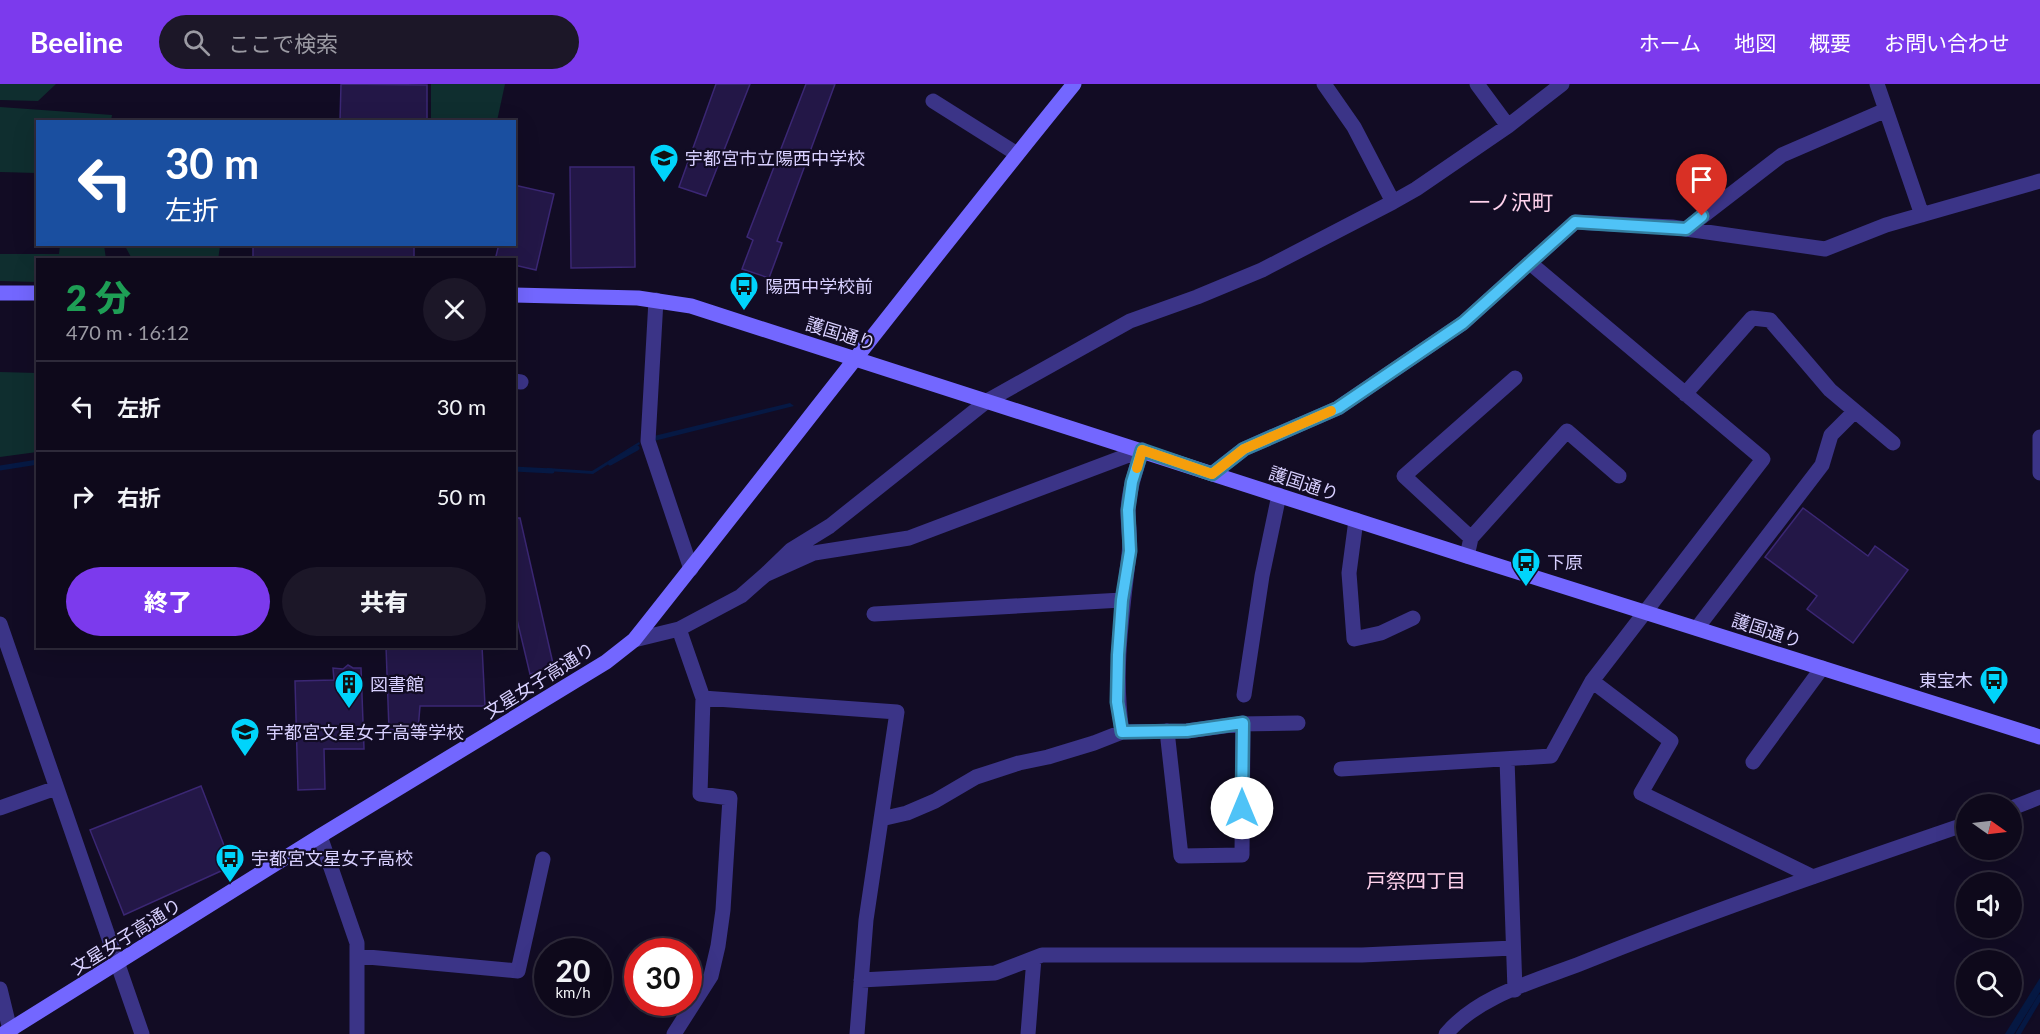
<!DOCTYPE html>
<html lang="ja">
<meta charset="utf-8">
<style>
body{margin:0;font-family:Lato,"Noto Sans JP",sans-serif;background:#1c1728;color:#f1f3f6;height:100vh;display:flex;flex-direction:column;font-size:22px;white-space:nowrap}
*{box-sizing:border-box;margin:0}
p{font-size:20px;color:#9b9aa3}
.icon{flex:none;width:33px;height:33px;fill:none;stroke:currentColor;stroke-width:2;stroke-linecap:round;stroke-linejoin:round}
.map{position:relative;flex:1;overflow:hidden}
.details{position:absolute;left:36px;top:174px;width:480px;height:390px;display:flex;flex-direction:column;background:#0e091b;border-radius:0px;box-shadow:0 6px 24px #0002,0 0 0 2px #2e2a3a}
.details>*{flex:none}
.guide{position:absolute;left:36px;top:36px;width:480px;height:126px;border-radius:0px;box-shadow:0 6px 24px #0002,0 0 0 2px #2e2a3a;background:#1a4fa0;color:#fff;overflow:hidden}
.needle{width:39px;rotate:104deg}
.tools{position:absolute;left:1956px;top:710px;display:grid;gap:12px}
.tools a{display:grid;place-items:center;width:66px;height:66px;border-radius:50%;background:#0e091b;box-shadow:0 6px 24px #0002,0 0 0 2px #2e2a3a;font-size:30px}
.speed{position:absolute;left:534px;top:854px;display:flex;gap:12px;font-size:30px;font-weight:700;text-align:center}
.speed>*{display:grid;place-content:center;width:78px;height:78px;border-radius:50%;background:#0e091b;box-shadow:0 6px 24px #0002,0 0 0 2px #2e2a3a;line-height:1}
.speed small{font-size:15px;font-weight:400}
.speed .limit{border:9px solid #d22;background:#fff;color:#111}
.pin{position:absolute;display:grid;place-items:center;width:51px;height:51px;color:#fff;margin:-62px -26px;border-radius:50% 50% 50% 0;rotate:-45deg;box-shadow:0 0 6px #0007}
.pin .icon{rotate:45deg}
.me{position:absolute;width:66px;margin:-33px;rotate:0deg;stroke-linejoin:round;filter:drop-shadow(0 0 4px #0008)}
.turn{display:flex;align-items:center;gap:21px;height:126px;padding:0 30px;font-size:27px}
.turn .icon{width:78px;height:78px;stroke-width:2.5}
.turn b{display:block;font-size:42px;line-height:51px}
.round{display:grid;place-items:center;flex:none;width:63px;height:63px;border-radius:32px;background:#1c1728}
.head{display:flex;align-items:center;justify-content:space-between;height:102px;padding:0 30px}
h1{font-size:36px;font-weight:800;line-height:45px;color:#1e9e55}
.action{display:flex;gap:12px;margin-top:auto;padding:12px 30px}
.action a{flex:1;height:69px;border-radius:36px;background:#7c3aed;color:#fff;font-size:24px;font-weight:800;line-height:69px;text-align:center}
.action a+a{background:#1c1728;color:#f1f3f6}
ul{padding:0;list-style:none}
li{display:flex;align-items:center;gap:18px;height:90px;padding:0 30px;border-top:2px solid #2e2a3a}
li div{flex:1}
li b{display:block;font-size:22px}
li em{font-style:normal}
header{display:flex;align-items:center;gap:36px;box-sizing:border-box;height:84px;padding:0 30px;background:#7c3aed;color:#fff}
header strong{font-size:28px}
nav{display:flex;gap:33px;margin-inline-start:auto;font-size:21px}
.search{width:420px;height:54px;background:#1c1728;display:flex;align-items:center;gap:15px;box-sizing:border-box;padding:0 21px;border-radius:33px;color:#9b9aa3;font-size:22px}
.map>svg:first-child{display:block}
</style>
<header>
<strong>Beeline</strong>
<div class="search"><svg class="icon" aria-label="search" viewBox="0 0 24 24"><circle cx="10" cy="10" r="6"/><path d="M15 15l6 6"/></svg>ここで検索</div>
<nav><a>ホーム</a><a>地図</a><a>概要</a><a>お問い合わせ</a></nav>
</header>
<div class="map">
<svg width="2040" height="950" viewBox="0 0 2040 950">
<rect width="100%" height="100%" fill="#120c24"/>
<path fill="#0f2e2f" d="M0 0H56L38 17 0 16Z
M431 0H505L497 37H431Z
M0 23 112 31 111 37 38 38 37 89 0 88Z
M60 161H104L106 175 38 176 37 198 0 197V170H59Z
M127 161V160L239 161 220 162 218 176 132 175 125 162Z
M0 288 37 289V368L0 373Z"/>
<path fill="#061944" d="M790 319 794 322 654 357V352Z
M639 358 640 360 593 390 547 387V384L592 387Z
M2040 894V908L2014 950H2005Z"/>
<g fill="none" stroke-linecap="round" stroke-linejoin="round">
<path stroke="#061944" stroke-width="5" d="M610 379 637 364
M0 384 38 378
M514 385 552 387
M2018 950 2040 913"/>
</g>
<path fill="#231747" stroke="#3b2774" stroke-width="1.5" d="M341 0 427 1V38H340Z
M716 0H750L706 112 679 103Z
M806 0H835L777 157 782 159 769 194 742 185 753 156 747 153Z
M570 83H634L635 183 571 184Z
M514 101 554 110 536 186 514 181V176H495L499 160H514Z
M253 160H414V176H253Z
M1803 424 1868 472 1875 462 1908 486 1853 559 1807 525 1817 512 1765 473Z
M514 434H520L554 584 530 590 514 523Z
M386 562H482L485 622H420L418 646H389Z
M348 581 353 584H361L364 665H324L325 705 298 706 295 597 334 596 333 584 343 585Z
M201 702 232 782 124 831 90 746Z"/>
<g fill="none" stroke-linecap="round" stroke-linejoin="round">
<path stroke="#3b3487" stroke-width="15" d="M1324 0 1354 43 1393 118
M1477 0 1508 42
M1877 0 1886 26
M933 17 1017 70
M1686 145 1782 71 1886 26 1922 131
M656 216 648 357 691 485
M514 297 521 298
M1685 310 1752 234 1770 236 1830 306 1893 359
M2040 353V389
M1212 390 1244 365 1338 324 1463 239 1575 138 1672 143 1825 165 1886 141 2040 97
M1356 436 1349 489 1354 555 1381 549 1413 534
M1471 454 1567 347 1619 392
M1467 472 1471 454 1404 392 1515 294
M765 491 791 466 830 442 987 317 1130 237 1197 213 1262 186 1393 118 1416 105 1508 42 1562 0
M874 530 1122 516
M0 540 142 950
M1697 544 1822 381 1831 351 1855 327
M679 545 703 614 897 628 866 836 857 950
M634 556 679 545 741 512 765 491 814 469 909 454 1142 366
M1592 597 1671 657 1641 709 1813 793
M1244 611 1262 492 1279 411
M1167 647 1181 772 1242 771 1243 639
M1122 648C1113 587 1122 531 1129 470 1131 456 1128 442 1128 429 1128 408 1136 386 1142 366
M1507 675 1515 906
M1753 678 1822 584
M1341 685 1551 672 1592 597 1763 375 1530 179
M0 724 56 704
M2012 724 2040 713
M881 735 907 729 935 717 976 693 1019 679 1048 673 1094 659 1122 648 1187 647 1239 640 1298 639
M320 752 357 859V950
M357 872 518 887 543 775
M861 896 995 889 1042 871H1362L1513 864
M0 905 11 950
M674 950 711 892 718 862 723 826 730 714 700 710 703 614
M1028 950 1034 874
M1446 950C1479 911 1536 897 1582 879 1708 828 1838 784 1966 740"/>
<path stroke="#7367ff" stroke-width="15" d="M0 209H38
M514 211 638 214 691 222 1467 472 2040 653
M3 950 320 752 606 578 634 556C781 371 925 183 1074 0"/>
</g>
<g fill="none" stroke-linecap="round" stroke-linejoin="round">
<g stroke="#337fa1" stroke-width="15">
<path id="route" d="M1242 724 1243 639 1187 647 1122 648 1117 618 1118 571 1122 516 1130 467 1128 426 1132 398 1142 366 1212 390 1244 365 1338 324 1463 239 1575 138 1686 145 1702 132"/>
</g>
<use href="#route" stroke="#4fc3f7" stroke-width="10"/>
<path stroke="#f59e0b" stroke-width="10" d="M1137 384 1142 366 1212 390 1244 365 1331 327"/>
</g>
<defs>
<g id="school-pin" transform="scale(1.5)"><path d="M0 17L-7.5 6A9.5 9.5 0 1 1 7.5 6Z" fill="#00d4fb" stroke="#120c24"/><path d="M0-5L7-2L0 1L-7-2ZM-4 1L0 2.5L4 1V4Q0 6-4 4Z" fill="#111"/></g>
<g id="bus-pin" transform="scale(1.5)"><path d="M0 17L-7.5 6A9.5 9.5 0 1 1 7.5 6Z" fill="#00d4fb" stroke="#120c24"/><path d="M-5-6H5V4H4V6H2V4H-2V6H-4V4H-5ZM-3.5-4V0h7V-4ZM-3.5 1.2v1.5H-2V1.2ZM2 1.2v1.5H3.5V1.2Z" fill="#111"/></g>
<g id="building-pin" transform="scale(1.5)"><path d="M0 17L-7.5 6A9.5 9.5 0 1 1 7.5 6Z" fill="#00d4fb" stroke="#120c24"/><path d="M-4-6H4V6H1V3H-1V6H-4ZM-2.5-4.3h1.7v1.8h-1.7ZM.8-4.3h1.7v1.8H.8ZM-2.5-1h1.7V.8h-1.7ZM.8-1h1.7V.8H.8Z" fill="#111"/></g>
</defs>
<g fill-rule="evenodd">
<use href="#school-pin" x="664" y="74"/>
<use href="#bus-pin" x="744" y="202"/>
<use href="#bus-pin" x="1526" y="478"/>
<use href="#bus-pin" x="1994" y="596"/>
<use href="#building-pin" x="349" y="600"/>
<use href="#school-pin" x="245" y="648"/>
<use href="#bus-pin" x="230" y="774"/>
</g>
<g text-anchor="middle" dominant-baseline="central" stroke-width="4.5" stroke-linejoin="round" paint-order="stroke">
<g font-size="18" fill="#d8d0ff" stroke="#120c24" text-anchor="start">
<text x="685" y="74">宇都宮市立陽西中学校</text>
<text x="765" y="202">陽西中学校前</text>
<text x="1547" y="478">下原</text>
<text x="1973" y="596" text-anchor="end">東宝木</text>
<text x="370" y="600">図書館</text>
<text x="266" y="648">宇都宮文星女子高等学校</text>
<text x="251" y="774">宇都宮文星女子高校</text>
</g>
<g font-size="18" fill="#d8d0ff" stroke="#120c24">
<text transform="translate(841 249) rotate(17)">護国通り</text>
<text transform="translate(1304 399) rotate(18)">護国通り</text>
<text transform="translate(1767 546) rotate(18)">護国通り</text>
<text transform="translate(539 596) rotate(-32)">文星女子高通り</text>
<text transform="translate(126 852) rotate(-32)">文星女子高通り</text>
</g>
<g font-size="20" fill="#ffd2ec" stroke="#120c24">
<text x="1416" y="796">戸祭四丁目</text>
</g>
<g font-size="21" fill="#ffd2ec" stroke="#120c24">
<text x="1511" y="117">一ノ沢町</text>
</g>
</g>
</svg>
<div class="tools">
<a><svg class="needle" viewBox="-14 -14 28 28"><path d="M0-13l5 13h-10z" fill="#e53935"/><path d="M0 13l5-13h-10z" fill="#9b9aa3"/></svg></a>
<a><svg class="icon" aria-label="sound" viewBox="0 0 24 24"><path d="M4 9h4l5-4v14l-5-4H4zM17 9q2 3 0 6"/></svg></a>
<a><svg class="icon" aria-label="search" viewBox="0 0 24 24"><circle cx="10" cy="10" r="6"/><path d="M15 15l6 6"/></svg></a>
</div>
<div class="speed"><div>20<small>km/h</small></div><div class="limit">30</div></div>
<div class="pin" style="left:1702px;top:132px;background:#d93025"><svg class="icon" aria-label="arrive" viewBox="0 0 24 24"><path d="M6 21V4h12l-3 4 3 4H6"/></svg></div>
<svg class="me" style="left:1242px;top:724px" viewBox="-20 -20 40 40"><circle r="19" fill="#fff"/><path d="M0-13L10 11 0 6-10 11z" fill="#4fc3f7"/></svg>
<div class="guide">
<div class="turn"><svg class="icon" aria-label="left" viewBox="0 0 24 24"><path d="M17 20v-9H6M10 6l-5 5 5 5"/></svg><div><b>30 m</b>左折</div></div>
</div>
<section class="details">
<div class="head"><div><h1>2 分</h1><p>470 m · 16:12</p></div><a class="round"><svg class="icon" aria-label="close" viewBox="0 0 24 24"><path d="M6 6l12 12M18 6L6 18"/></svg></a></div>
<ul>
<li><svg class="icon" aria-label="left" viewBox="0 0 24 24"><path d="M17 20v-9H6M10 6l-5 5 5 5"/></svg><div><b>左折</b></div><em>30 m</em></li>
<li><svg class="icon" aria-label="right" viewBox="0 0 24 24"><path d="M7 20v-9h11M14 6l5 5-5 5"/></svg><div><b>右折</b></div><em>50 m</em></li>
</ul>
<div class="action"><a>終了</a><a>共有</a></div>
</section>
</div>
